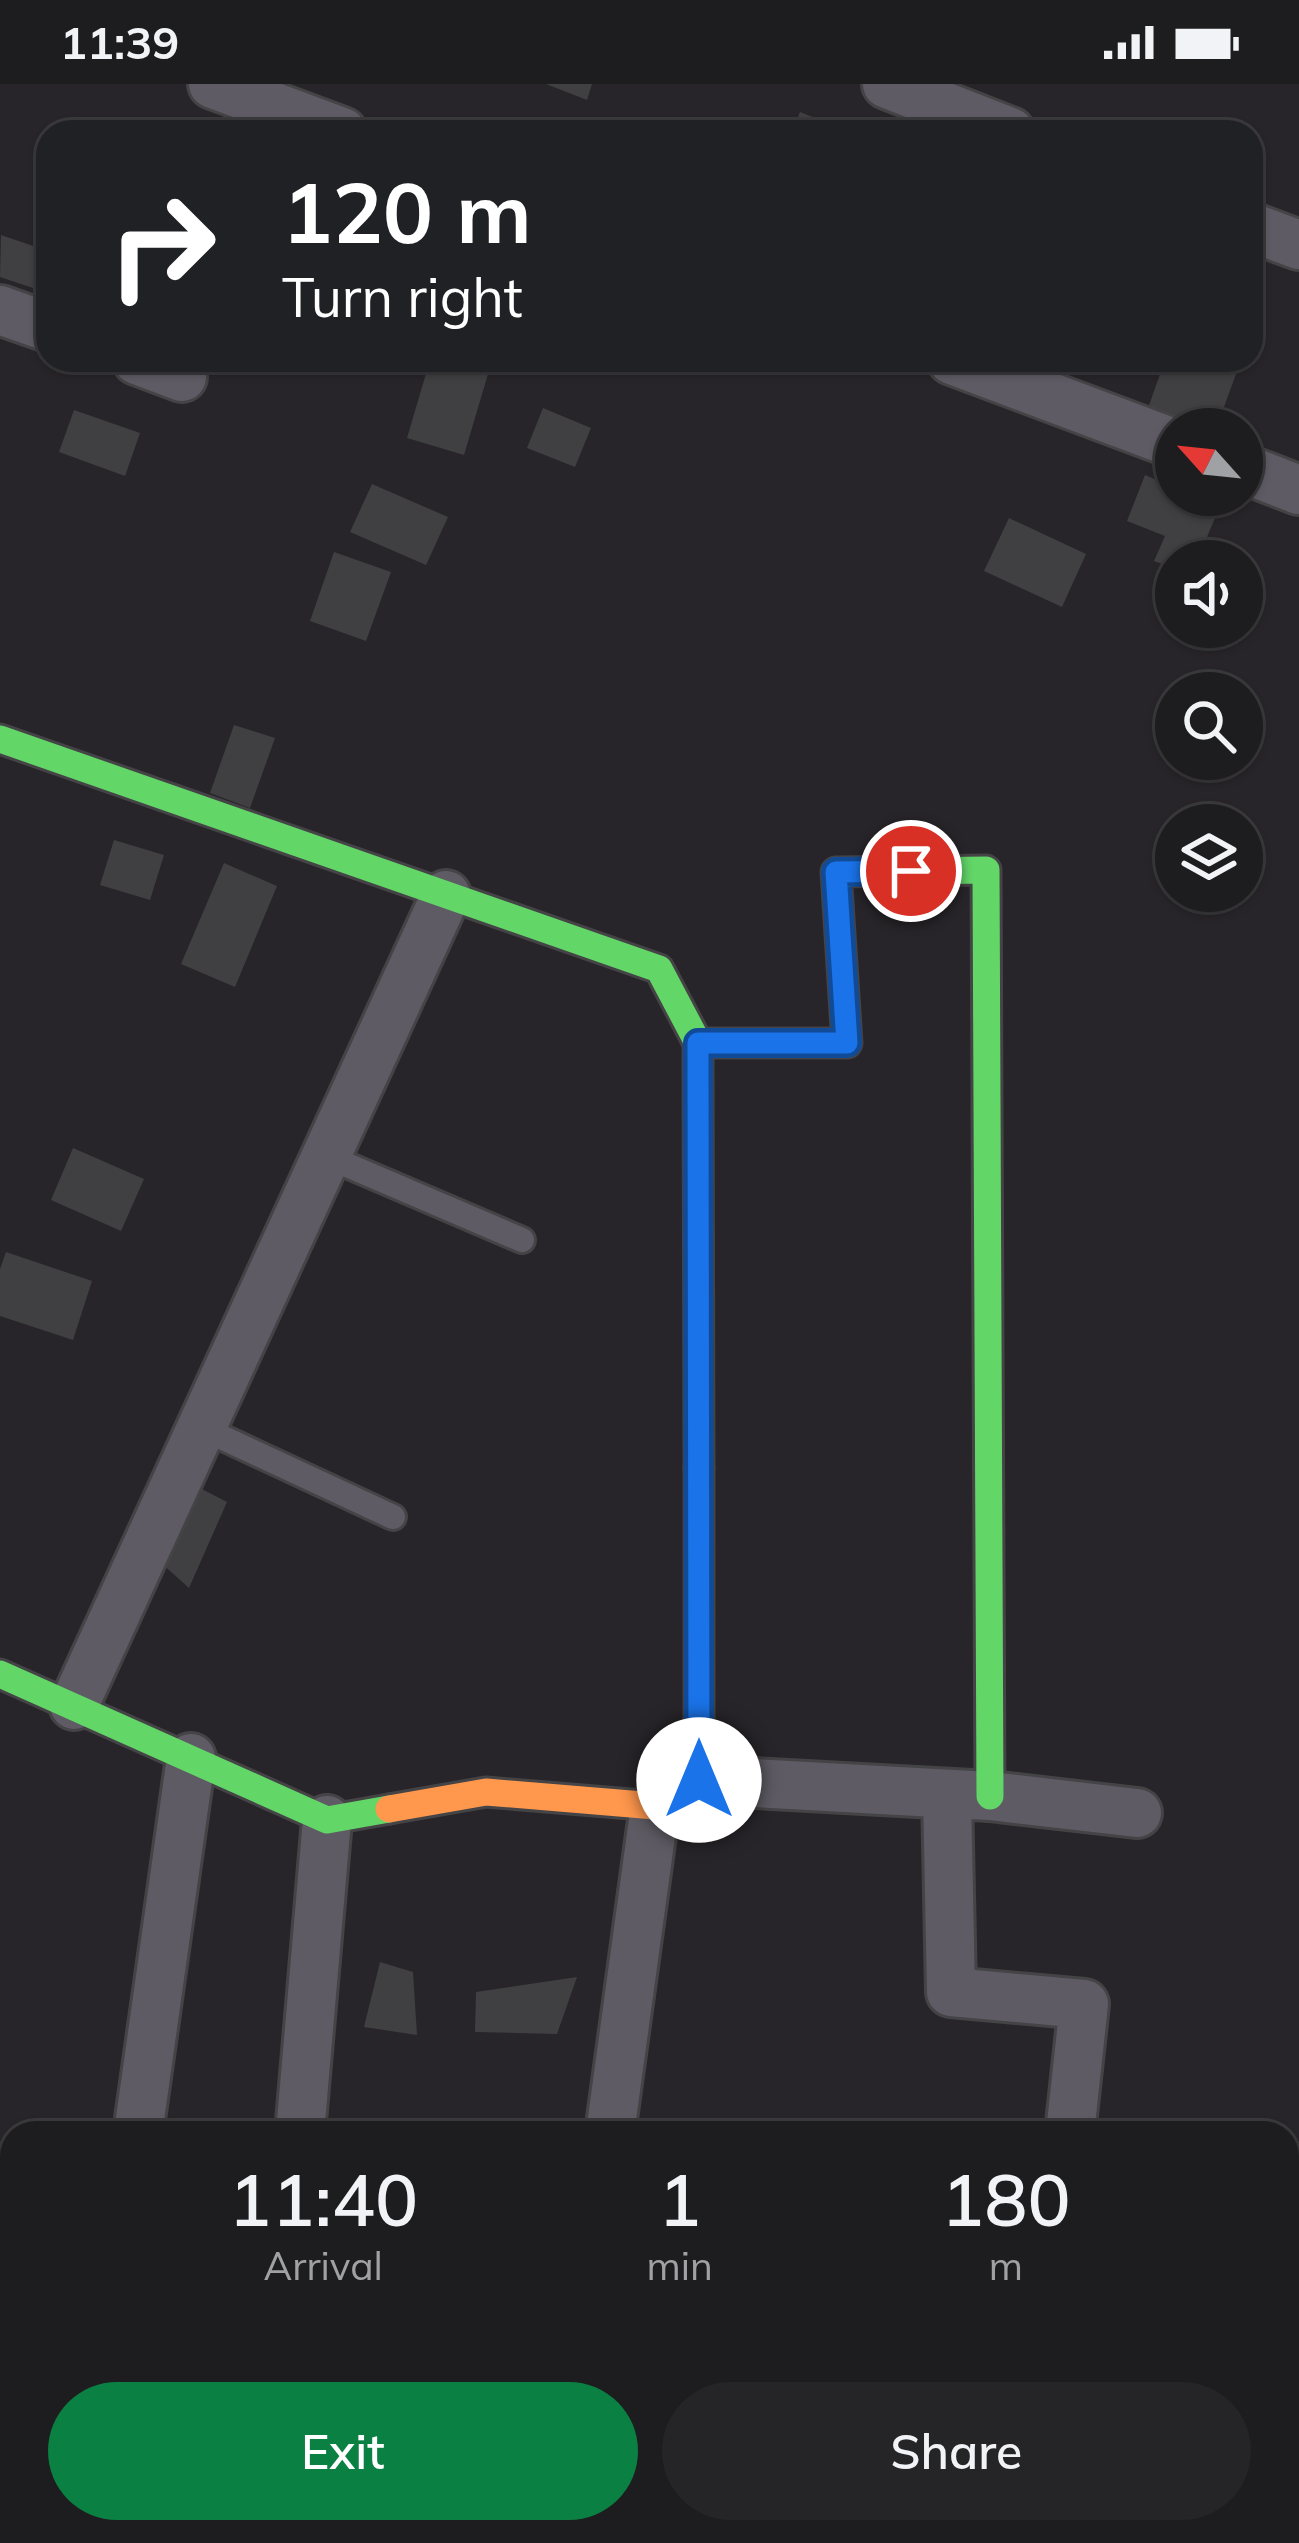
<!DOCTYPE html>
<style>
body{margin:0;font-family:Mulish,sans-serif;background:#252528;color:#f1f3f6;height:100vh;display:flex;flex-direction:column;font-size:45px;white-space:nowrap}
*{box-sizing:border-box;margin:0}
p{font-size:39px;color:#a0a1a4}
.icon{flex:none;width:66px;height:66px;fill:none;stroke:currentColor;stroke-width:2;stroke-linecap:round;stroke-linejoin:round}
.map{position:relative;flex:1;overflow:hidden}
.panel{position:absolute;left:0px;top:2037px;width:1299px;height:423px;display:flex;flex-direction:column;background:#1d1c1f;border-radius:36px 36px 0 0;box-shadow:0 3px 9px #0004,0 0 0 3px #3b3a3d}
.panel>*{flex:none}
.hud{position:absolute;left:36px;top:36px;width:1227px;height:252px;border-radius:36px;box-shadow:0 3px 9px #0004,0 0 0 3px #3b3a3d;background:#202124;color:#fff;overflow:hidden}
.needle{width:78px;rotate:297deg}
.controls{position:absolute;left:1155px;top:324px;display:grid;gap:24px}
.controls a{display:grid;place-items:center;width:108px;height:108px;border-radius:50%;background:#1d1c1f;box-shadow:0 3px 9px #0004,0 0 0 3px #3b3a3d;font-size:60px}
.pin{position:absolute;display:grid;place-items:center;width:102px;height:102px;color:#fff;margin:-51px;border:6px solid #fff;border-radius:50%;box-shadow:0 3px 12px #0007}
.me{position:absolute;width:132px;margin:-66px;rotate:0deg;stroke-linejoin:round;filter:drop-shadow(0 0 9px #0008)}
.turn{display:flex;align-items:center;gap:42px;height:252px;padding:0 48px;font-size:54px}
.turn .icon{width:156px;height:156px;stroke-width:2.5}
.turn b{display:block;font-size:84px;line-height:102px}
.eta{display:flex;justify-content:space-evenly;align-items:center;height:204px;text-align:center}
.eta b{font-size:72px;font-weight:600;line-height:84px}
.button{display:flex;gap:24px;margin-top:auto;padding:24px 48px}
.button a{flex:1;height:138px;border-radius:72px;background:#0b8043;color:#fff;font-size:48px;font-weight:600;line-height:138px;text-align:center}
.button a+a{background:#252528;color:#f1f3f6}
.status{display:flex;justify-content:space-between;align-items:center;height:84px;padding:0 60px;background:#1d1c1f;direction:ltr}
.status svg{height:33px;fill:currentColor}
.map>svg:first-child{display:block}
</style>
<div class="status"><b>11:39</b><svg viewBox="0 0 49 12"><path d="M0 12V9h3v3zM5 12V6h3v6zM10 12V3h3v9zM15 12V0h3v12zM26 1h20v11H26zM47 4h2v5h-2z"/></svg></div>
<div class="map">
<svg width="1299" height="2459" viewBox="0 0 1299 2459">
<rect width="100%" height="100%" fill="#272529"/>
<path fill="#403f42" d="M546 0H592L587 16Z
M800 28 850 48H792Z
M1 151 48 167V191L42 207 0 193Z
M430 276 488 290 464 371 407 354Z
M1165 276H1241L1216 345 1148 324Z
M543 324 591 344 575 383 527 364Z
M74 326 140 349 125 392 59 368Z
M1145 391 1176 404V411H1193L1220 422 1197 477H1176V485L1154 477 1165 452 1127 437Z
M372 400 448 433 426 481 350 448Z
M1009 434 1086 470 1062 523 984 487Z
M334 468 391 488 366 557 310 537Z
M234 641 275 654 250 724 210 709Z
M114 756 164 771 150 816 100 801Z
M224 779 277 802 235 903 181 880Z
M73 1064 144 1095 121 1147 51 1116Z
M6 1168 92 1197 73 1256 0 1232V1185Z
M198 1403 227 1418 189 1504 160 1478Z
M380 1878 413 1888 417 1951 364 1943Z
M577 1893 557 1950 475 1948 476 1908Z"/>
<g fill="none" stroke-linecap="round" stroke-linejoin="round">
<g stroke="#444345" stroke-width="30">
<path id="lane" d="M326 1072 522 1156
M202 1344 393 1433"/>
</g>
<g stroke="#444345" stroke-width="54">
<path id="street" d="M213 0 342 48
M887 0 1010 48
M1251 143 1299 161
M0 226 48 243
M137 276 182 293
M952 276 1176 360
M1242 384 1299 406
M74 1621 446 811
M699 1696 990 1712 1137 1729
M947 1710 951 1908 1084 1920 1070 2049
M138 2049 191 1674
M300 2049 327 1736
M610 2049 655 1722
M67 2459 69 2448"/>
</g>
<g stroke="#444345" stroke-width="33">
<path id="fast" d="M0 655 659 885 698 959 699 1384
M698 959H847L836 788 986 786 990 1712
M0 1590 327 1736 389 1725"/>
</g>
<g stroke="#444345" stroke-width="33">
<path id="slow" d="M389 1725 486 1708 655 1722 699 1696V1384"/>
</g>
<use href="#lane" stroke="#5e5b64" stroke-width="24"/>
<use href="#street" stroke="#5e5b64" stroke-width="48"/>
<use href="#fast" stroke="#63d668" stroke-width="27"/>
<use href="#slow" stroke="#ff974d" stroke-width="27"/>
</g>
<g fill="none" stroke-linecap="round" stroke-linejoin="round">
<g stroke="#114b97" stroke-width="30">
<path id="route" d="M699 1696 698 959H847L836 788 911 787"/>
</g>
<use href="#route" stroke="#1a73e8" stroke-width="21"/>
</g>
</svg>
<div class="controls">
<a><svg class="needle" viewBox="-14 -14 28 28"><path d="M0-13l5 13h-10z" fill="#e53935"/><path d="M0 13l5-13h-10z" fill="#a0a1a4"/></svg></a>
<a><svg class="icon" aria-label="sound" viewBox="0 0 24 24"><path d="M4 9h4l5-4v14l-5-4H4zM17 9q2 3 0 6"/></svg></a>
<a><svg class="icon" aria-label="search" viewBox="0 0 24 24"><circle cx="10" cy="10" r="6"/><path d="M15 15l6 6"/></svg></a>
<a><svg class="icon" aria-label="layers" viewBox="0 0 24 24"><path d="M12 4l9 5-9 5-9-5zM3 14l9 5 9-5"/></svg></a>
</div>
<div class="pin" style="left:911px;top:787px;background:#d93025"><svg class="icon" aria-label="arrive" viewBox="0 0 24 24"><path d="M6 21V4h12l-3 4 3 4H6"/></svg></div>
<svg class="me" style="left:699px;top:1696px" viewBox="-20 -20 40 40"><circle r="19" fill="#fff"/><path d="M0-13L10 11 0 6-10 11z" fill="#1a73e8"/></svg>
<div class="hud">
<div class="turn"><svg class="icon" aria-label="right" viewBox="0 0 24 24"><path d="M7 20v-9h11M14 6l5 5-5 5"/></svg><div><b>120 m</b>Turn right</div></div>
</div>
<section class="panel">
<div class="eta">
<div><b>11:40</b><p>Arrival</p></div>
<div><b>1</b><p>min</p></div>
<div><b>180</b><p>m</p></div>
</div>
<div class="button"><a>Exit</a><a>Share</a></div>
</section>
</div>
